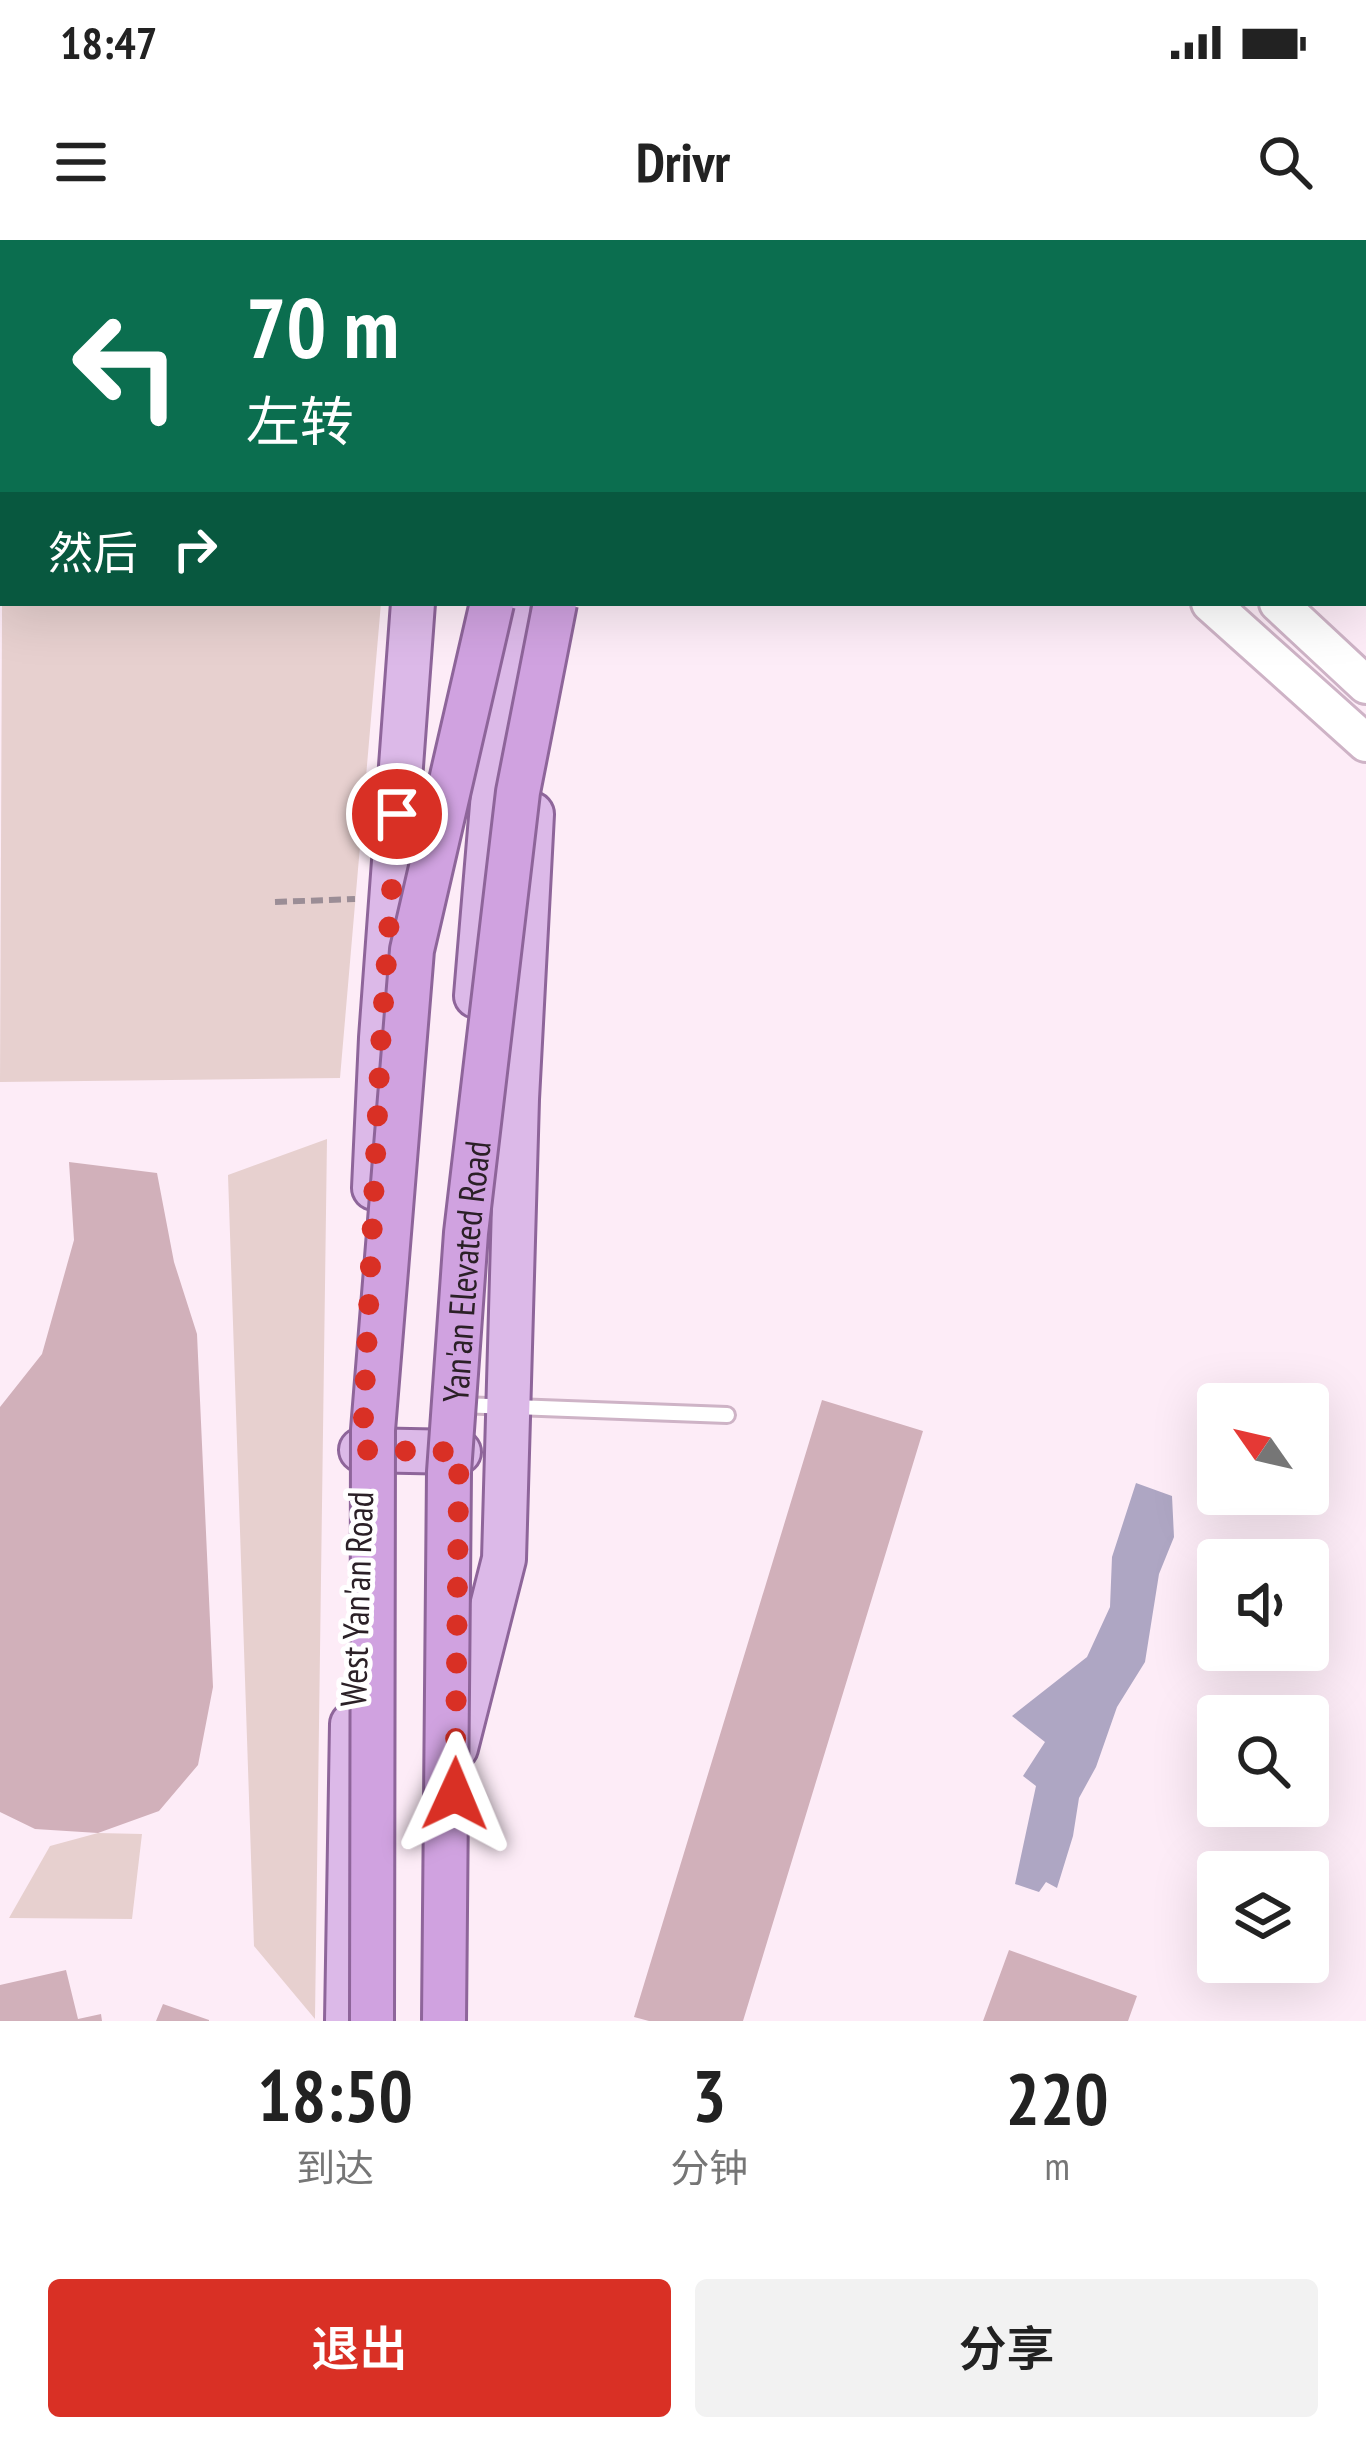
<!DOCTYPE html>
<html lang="zh">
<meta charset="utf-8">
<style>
body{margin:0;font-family:"PT Sans Narrow","Noto Sans SC",sans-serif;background:#f2f2f2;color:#222;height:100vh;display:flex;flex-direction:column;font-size:45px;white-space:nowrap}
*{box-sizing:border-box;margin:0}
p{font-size:39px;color:#767676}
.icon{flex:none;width:66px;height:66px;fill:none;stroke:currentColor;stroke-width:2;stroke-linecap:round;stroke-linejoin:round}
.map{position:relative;height:1781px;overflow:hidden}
.sheet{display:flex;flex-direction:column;background:#fff;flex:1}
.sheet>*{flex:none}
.top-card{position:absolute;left:0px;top:0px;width:1368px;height:366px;box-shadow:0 12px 48px #0002;background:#0b6e4f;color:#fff;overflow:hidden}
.needle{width:78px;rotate:304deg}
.tools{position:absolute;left:1197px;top:1143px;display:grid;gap:24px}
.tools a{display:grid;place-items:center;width:132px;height:132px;border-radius:12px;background:#fff;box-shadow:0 12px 48px #0002;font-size:60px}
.pin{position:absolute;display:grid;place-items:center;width:102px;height:102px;color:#fff;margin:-51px;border:6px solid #fff;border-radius:50%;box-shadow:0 3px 12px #0007}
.me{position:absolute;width:132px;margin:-66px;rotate:1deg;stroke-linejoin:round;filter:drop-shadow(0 0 9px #0008)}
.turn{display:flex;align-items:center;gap:42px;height:252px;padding:0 48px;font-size:54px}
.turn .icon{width:156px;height:156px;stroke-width:2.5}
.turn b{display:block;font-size:84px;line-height:102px}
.then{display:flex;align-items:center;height:114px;padding:0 48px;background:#0003;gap:24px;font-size:45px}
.eta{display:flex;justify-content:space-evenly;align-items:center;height:204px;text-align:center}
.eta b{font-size:72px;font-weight:600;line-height:84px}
.cta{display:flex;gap:24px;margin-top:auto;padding:24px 48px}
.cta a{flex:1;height:138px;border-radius:12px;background:#d93025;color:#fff;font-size:48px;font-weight:600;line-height:138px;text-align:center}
.cta a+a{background:#f2f2f2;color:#222}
.status{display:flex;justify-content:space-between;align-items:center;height:84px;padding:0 60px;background:#fff;direction:ltr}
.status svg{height:33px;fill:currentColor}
header{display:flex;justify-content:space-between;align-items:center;height:156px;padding:0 48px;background:#fff;font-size:54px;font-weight:600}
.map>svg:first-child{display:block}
</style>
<div class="status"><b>18:47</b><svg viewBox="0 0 49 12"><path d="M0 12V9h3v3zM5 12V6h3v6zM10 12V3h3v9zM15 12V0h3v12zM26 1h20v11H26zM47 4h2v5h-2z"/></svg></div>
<header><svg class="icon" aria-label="menu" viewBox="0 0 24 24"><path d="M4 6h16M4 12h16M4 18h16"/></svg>Drivr<svg class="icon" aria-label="search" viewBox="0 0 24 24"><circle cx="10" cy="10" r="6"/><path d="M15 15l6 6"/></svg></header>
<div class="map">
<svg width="1366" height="1781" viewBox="0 0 1366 1781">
<rect width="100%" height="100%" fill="#fdecf7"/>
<path fill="#e7d0cf" d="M3 144V363H381L340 838 0 842Z
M327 899 315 1778V1779L254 1706 228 935Z
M98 1593 142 1594 132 1679 9 1678 50 1606Z"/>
<path fill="#aea6c3" d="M1136 1243 1172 1256 1174 1297 1159 1334 1145 1422 1117 1467 1096 1527 1079 1558 1073 1596 1057 1648 1046 1642 1039 1652 1015 1644 1036 1546 1023 1536 1045 1502 1012 1476 1087 1417 1110 1367 1112 1317Z"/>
<path fill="#d1b0ba" d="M69 922 157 933 174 1022 197 1094 213 1447 198 1525 159 1571 98 1593 35 1589 0 1572V1167L42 1114 74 1000Z
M822 1160 923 1191 743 1781H649L634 1777Z
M1009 1710 1137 1756 1128 1781H983Z
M66 1730 78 1779 101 1774 102 1781H0V1745Z
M163 1764 209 1780V1781H156Z"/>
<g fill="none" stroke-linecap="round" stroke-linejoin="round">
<g stroke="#ceb3c6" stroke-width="20">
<path id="service" d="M460 1165 727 1175"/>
</g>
<g stroke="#ceb3c6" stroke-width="42">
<path id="secondary" d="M809 0 812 3
M914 0 916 3
M1210 363 1366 503
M1278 363 1366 445"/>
</g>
<g stroke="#8e659a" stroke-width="48">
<path id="primary" d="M53 3 56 0
M451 3 452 0
M534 3 535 0
M0 49 3 46
M476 756 509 363
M374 948 381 798 413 363
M361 1210 459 1212
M456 1508 504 1319 517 859 532 574
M347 1781 352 1484"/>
</g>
<g stroke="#8e659a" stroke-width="48">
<path id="trunk" d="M584 3 585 0
M653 3 654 0"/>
</g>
<path stroke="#9b8d96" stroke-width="6" stroke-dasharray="12 6" stroke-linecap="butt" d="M275 662 355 659"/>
<use href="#service" stroke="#fff" stroke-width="14"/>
<use href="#secondary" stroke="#fff" stroke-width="36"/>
<use href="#primary" stroke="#dcb9e8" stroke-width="42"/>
<use href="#trunk" stroke="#d0a2e0" stroke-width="42"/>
<g stroke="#8e659a" stroke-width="48" stroke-linecap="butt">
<g id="trunk-bridge">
<path d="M372 1781 373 1190 412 710 492 363"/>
<path id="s1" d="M444 1781 449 1232 466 993 518 552 555 363"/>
</g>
</g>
<use href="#trunk-bridge" stroke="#d0a2e0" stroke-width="42"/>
</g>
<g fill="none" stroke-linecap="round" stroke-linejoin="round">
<path stroke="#d93025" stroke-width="21" stroke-dasharray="0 37.8" d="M397 574 381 798 362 1210 459 1212 455 1554"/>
</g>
<g text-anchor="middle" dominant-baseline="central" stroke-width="10" stroke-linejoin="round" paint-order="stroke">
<g font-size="36" fill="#2b2027" stroke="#fff">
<text stroke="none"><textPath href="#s1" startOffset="750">Yan'an Elevated Road</textPath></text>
<text transform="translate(356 1359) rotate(-88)">West Yan'an Road</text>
</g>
</g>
</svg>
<div class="tools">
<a><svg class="needle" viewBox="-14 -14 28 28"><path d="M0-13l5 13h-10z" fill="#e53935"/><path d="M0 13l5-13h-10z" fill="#767676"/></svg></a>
<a><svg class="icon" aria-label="sound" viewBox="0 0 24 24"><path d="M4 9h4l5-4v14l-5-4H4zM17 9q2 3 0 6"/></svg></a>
<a><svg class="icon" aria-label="search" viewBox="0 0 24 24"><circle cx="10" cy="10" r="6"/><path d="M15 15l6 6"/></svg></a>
<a><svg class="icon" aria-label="layers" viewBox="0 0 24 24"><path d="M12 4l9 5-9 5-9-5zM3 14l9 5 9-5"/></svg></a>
</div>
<div class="pin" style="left:397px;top:574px;background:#d93025"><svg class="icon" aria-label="arrive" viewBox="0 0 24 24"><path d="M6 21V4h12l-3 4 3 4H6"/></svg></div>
<svg class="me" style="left:455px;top:1554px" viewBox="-20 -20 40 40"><path d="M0-17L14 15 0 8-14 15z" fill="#d93025" stroke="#fff" stroke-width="4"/></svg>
<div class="top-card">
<div class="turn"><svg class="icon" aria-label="left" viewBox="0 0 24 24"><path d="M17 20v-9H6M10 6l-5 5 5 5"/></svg><div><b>70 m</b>左转</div></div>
<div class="then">然后<svg class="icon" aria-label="right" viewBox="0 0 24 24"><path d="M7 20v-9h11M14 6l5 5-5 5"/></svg></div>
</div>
</div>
<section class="sheet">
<div class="eta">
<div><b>18:50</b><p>到达</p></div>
<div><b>3</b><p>分钟</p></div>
<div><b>220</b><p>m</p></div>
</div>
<div class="cta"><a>退出</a><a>分享</a></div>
</section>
